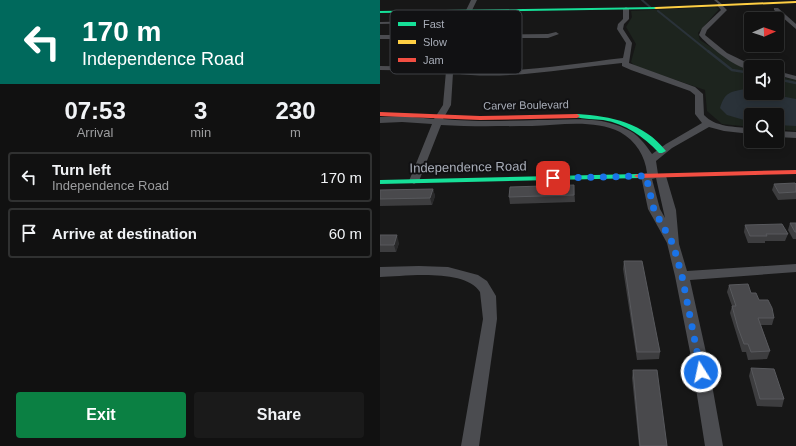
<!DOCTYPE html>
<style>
body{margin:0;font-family:Helvetica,sans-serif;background:#1a1a1a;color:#f1f3f6;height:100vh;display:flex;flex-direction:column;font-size:15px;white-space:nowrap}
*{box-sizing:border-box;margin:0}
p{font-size:13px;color:#9c9d9f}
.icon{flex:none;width:22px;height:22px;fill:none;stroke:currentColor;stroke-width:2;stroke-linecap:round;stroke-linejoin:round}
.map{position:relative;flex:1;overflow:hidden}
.drawer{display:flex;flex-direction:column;background:#111;width:380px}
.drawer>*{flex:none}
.top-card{background:#00695c;color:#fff;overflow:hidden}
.needle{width:26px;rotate:88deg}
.controls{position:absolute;left:364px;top:12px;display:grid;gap:8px}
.controls a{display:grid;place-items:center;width:40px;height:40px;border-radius:4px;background:#111;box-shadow:0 2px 10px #0003,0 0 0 1px #303131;font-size:20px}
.pin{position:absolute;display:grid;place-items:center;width:34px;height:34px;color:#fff;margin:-17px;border-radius:8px;box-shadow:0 2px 6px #0006}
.me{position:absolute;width:44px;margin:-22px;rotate:350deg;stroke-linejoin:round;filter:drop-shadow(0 0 3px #0008)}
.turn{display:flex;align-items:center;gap:14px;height:84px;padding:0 16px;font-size:18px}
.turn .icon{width:52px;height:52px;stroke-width:2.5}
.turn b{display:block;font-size:28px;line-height:34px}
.eta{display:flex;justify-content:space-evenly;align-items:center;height:68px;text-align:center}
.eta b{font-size:24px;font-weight:800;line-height:28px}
.button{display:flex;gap:8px;margin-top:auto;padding:8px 16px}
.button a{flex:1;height:46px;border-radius:4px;background:#0b8043;color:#fff;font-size:16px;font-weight:800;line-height:46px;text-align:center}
.button a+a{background:#1a1a1a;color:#f1f3f6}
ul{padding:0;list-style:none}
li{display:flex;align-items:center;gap:12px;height:50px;margin:0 8px 6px;padding:0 8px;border:2px solid #303131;border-radius:4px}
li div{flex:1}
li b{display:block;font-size:15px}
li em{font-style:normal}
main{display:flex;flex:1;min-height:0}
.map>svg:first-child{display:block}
</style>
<main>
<section class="drawer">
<div class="top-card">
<div class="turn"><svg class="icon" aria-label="left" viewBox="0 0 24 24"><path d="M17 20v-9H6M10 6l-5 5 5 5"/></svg><div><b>170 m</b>Independence Road</div></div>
</div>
<div class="eta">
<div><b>07:53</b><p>Arrival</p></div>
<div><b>3</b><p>min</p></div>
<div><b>230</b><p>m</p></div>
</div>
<ul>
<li><svg class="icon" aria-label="left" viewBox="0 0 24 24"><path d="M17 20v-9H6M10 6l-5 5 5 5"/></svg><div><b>Turn left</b><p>Independence Road</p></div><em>170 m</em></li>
<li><svg class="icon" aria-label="arrive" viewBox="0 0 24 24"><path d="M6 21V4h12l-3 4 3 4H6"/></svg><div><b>Arrive at destination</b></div><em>60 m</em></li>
</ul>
<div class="button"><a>Exit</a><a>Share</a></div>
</section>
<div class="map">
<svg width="416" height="446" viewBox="0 0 416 446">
<rect width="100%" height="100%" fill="#171717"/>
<path fill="#1d241e" d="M335 7 339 9 318 33 320 40 361 67 371 70V93H397V76L416 80V131L397 129V115H371V127L342 124 327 111 325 90 255 66 251 62 256 44 246 27 252 17 251 11Z"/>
<path fill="#2a3239" d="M365 89 371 90V93H385L416 99V126L397 125V115H371V122L347 115 340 108C345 92 350 92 365 89Z"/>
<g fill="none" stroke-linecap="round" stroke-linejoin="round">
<path stroke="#2a3239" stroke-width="2" d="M262 0 270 7
M278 11 329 52"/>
<path stroke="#2a3239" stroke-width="2.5" d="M328 51 352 70 371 73
M397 79 416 83"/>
<path fill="#4b4c50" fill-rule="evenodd" d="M334 0H337L343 5 341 6Z
M84 20 83 22 0 24V22Z"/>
<path fill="#4b4c50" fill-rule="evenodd" d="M91 0H97L80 35 168 34 176 32 179 34 168 38H79L74 50 73 68C125 76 190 64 243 58L246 43 237 29 238 24 243 19V9L246 7 249 9V19L244 24 243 29 252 43 249 63 315 87 323 94 324 115C335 127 355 127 371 128V134L344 131 329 127 292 148 276 161 278 174H285L286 176 296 210 299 244 307 271 416 264V272L310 280 327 357 343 446H325L311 357 295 276 287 243 268 209 261 176 262 174 267 173C265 156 256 141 240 132 214 119 179 125 152 126 121 126 91 127 61 125L39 181 34 184 29 181 52 124 22 122 0 123V117L22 116 54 119 63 105 66 71 0 70V66L66 67 68 50 72 39H0V35H74ZM242 63V66L251 70 310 91 315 95V114L322 123 286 144 272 154C265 144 258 134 246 129 220 115 186 120 158 120 126 121 95 122 63 119L71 105 73 73C124 81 189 68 242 63ZM276 178 285 218 280 209 272 179Z
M340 3 347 10 327 30 325 35 347 53 376 67C374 67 373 68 371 69 360 72 326 44 319 35L322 28 341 10 337 5Z
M394 8H398L416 24V29L394 10Z
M397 71 416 76V80L397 75Z
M397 131 416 132V138L397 137Z
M39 266 68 267 98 275 107 281 116 296 117 319 99 446H81L103 319 100 292C85 268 25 276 0 277V267Z"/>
<path fill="#16e098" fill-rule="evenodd" d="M277 7 276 9 0 13V11Z
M197 114C231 116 264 123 286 151L282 153H279C263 136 246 124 223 120 214 119 204 119 195 117L194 116Z
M258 174 262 176 261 178 0 184V180Z"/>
<path fill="#ffcf43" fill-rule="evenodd" d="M416 1V3L276 9 274 8 276 7Z"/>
<path fill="#f24e42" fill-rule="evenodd" d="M0 112 100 116 197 114 200 116 197 118 100 120 0 116Z
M416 170V174L258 178 254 176 258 174Z"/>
</g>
<path fill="#3d3d3f" d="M394 184H416V199L398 200 392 190Z
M194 185 195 202 130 204 129 197Z
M53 189 55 196 52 205 0 206V190Z
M410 223H416V239H413L408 230Z
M365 225 408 234 405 241H385V243H368L364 232Z
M0 235 19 243 16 252H0Z
M244 261 280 352 279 359 257 360 243 269Z
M349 285 371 293 379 300 394 318 392 325H381L390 351 387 359 368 360 366 352H362L350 313 352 306 347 292Z
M371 368 404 399 402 407 377 406 369 376Z
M253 370 287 446H259L252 378Z"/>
<path fill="#29292a" d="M53 189 55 196 52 205 50 198Z
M17 235 19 243 16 252 14 245Z"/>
<path fill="#49494c" stroke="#58595d" d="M415 183 416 184V192L399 193 394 184Z
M194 185V195L129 197 130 187Z
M53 189 50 198 0 199V190Z
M410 223H416V232H415Z
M402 224 408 234H386L387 236H370L365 225Z
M0 235H17L14 245H0Z
M244 261H262L280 352H257Z
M368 284 371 293H376L379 300H388L392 308 394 318H378L390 351 371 352 368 344H364L358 328 352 306H356L349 285Z
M371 368 394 369 404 399H380Z
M253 370H277L287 446H260Z"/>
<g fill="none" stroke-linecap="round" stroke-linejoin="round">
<path stroke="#1a73e8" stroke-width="7" stroke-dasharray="0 12.6" d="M173 178 266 176 274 210 293 244 302 276 321 372"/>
</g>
<g text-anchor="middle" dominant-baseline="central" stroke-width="4" stroke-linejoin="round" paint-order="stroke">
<g font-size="11" fill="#a8adb8" stroke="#111113">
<text transform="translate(146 105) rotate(-1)">Carver Boulevard</text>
</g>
<g font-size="13" fill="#a8adb8" stroke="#111113">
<text transform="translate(88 167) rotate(-1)">Independence Road</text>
</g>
</g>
<rect x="10" y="10" width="132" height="64" rx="6" fill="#111113" stroke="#3e4045" stroke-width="1"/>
<rect x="18" y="22" width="18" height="4" fill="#16e098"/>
<rect x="18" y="40" width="18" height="4" fill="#ffcf43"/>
<rect x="18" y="58" width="18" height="4" fill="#f24e42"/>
<g font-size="11" fill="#a8adb8">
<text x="43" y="28">Fast</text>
<text x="43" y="46">Slow</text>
<text x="43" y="64">Jam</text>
</g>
</svg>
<div class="controls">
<a><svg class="needle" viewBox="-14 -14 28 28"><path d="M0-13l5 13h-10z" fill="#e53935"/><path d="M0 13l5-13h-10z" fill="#9c9d9f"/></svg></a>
<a><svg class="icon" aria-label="sound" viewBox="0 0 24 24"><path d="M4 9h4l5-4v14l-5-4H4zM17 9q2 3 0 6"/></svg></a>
<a><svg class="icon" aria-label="search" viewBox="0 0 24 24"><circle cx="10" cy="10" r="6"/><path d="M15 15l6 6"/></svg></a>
</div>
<div class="pin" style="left:173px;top:178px;background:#d93025"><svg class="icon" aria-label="arrive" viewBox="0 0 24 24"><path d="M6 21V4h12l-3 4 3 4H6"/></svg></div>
<svg class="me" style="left:321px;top:372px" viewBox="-20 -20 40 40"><circle r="17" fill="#1a73e8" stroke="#fff" stroke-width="3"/><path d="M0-11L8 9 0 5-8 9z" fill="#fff"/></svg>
</div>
</main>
